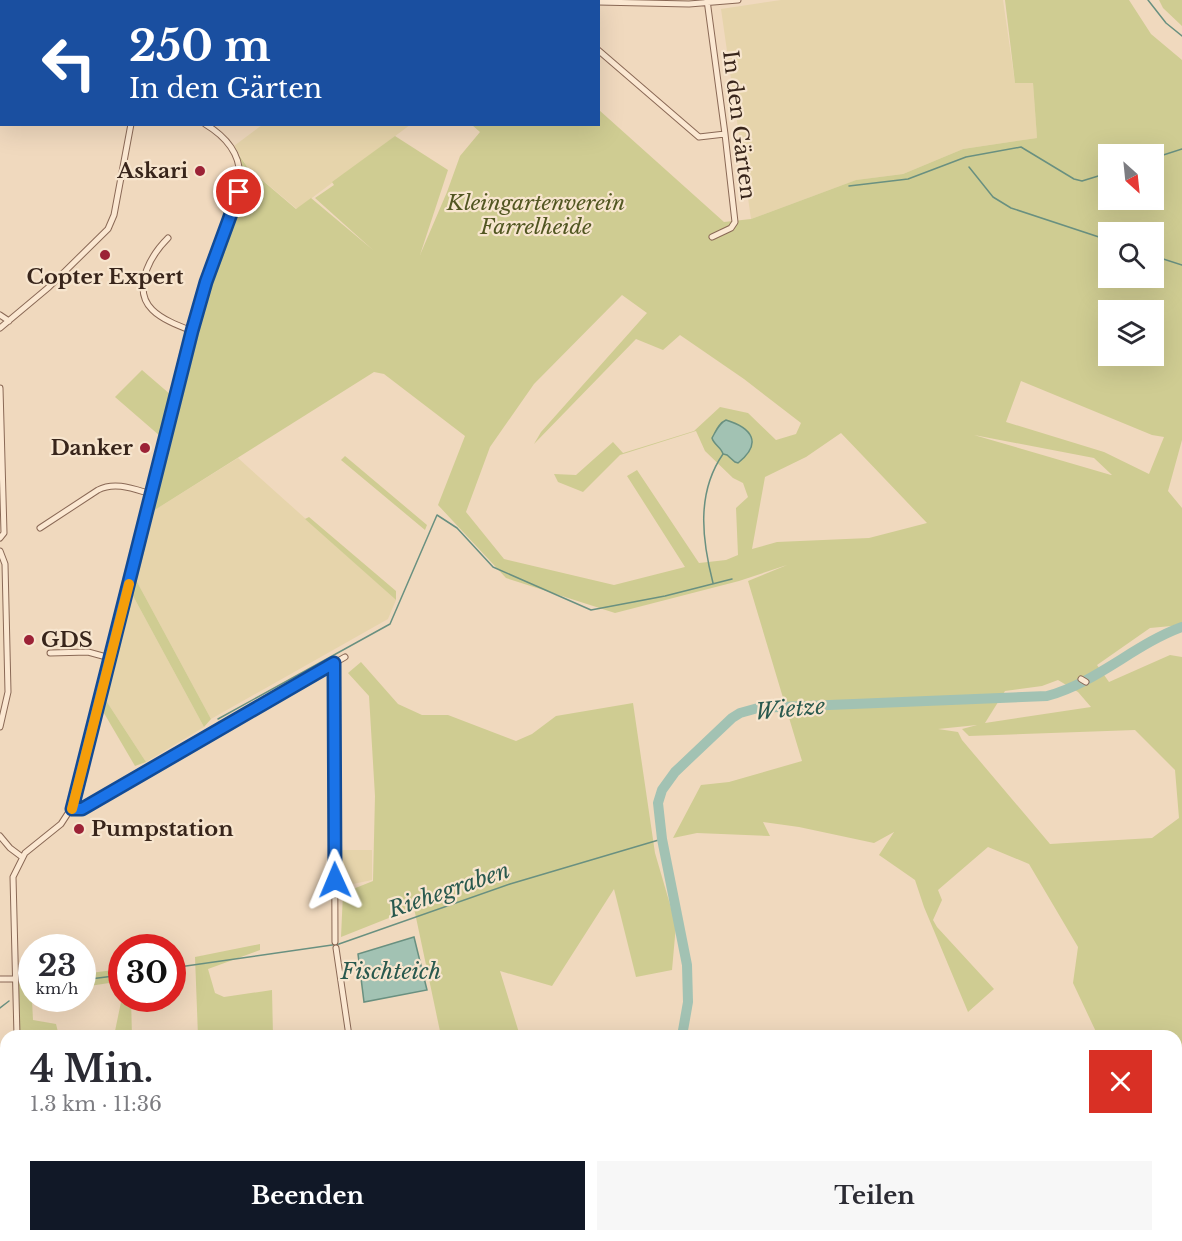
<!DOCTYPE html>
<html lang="de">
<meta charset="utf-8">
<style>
body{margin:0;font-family:"Libre Baskerville",serif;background:#f7f7f7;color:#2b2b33;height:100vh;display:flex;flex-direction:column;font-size:22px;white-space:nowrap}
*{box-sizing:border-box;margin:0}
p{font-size:20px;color:#7c7c81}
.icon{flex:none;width:33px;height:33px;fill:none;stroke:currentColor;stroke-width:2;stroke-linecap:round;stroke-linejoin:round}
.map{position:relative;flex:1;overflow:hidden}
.panel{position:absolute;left:0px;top:1030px;width:1182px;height:212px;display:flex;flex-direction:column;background:#fff;border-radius:18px 18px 0 0;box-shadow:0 6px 24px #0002}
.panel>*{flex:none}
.hud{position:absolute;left:0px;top:0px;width:600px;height:126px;box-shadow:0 6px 24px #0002;background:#1a4fa0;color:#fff;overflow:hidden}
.needle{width:39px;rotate:153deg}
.controls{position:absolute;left:1098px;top:144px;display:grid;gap:12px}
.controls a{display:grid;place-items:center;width:66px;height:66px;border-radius:0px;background:#fff;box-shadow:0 6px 24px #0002;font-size:30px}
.speed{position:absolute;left:18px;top:934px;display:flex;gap:12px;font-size:30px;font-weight:700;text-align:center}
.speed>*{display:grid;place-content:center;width:78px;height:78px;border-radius:50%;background:#fff;box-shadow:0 6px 24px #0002;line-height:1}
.speed small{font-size:15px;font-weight:400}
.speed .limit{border:9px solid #d22;background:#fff;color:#111}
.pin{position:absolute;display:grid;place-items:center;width:51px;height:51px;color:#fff;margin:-26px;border:3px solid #fff;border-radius:50%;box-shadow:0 2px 6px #0007}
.me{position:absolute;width:66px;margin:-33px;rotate:359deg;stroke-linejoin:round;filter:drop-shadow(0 0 4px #0008)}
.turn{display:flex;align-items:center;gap:21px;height:126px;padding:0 30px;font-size:27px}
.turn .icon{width:78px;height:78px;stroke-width:2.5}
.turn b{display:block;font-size:42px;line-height:51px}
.round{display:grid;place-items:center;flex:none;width:63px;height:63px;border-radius:0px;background:#f7f7f7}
.headline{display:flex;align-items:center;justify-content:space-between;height:102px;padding:0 30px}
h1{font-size:36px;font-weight:700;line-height:45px}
.cta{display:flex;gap:12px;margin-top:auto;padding:12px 30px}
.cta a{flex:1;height:69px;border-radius:0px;background:#111827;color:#fff;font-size:24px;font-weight:700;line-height:69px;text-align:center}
.cta a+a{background:#f7f7f7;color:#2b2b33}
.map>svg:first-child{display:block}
</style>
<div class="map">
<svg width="1182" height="1241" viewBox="0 0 1182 1241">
<rect width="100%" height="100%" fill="#f0d9be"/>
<path fill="#e6d4ab" d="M781 0H1003L1015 83H1033L1037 138 963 149 903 174 856 180 751 219 721 9Z
M262 125H410L297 209 248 168 234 146Z
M238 458 396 600 388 619 211 719 136 580 150 513Z
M132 594 204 727 146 762 105 699Z
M336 850H372V880L353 884 335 883Z
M88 1236H276L275 1241H91Z"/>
<path fill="#cfcc92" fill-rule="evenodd" d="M1005 0H1129L1151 34 1182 60V440L1168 491 1182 508V625L1150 628 1097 665 1109 682 1170 655 1182 657V1044L1176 1049V1036H1098L1073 983 1078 947 1029 864 988 847 938 890 942 900 933 920 937 927 994 989 968 1012 924 907 915 880 879 855 894 832 874 843 799 827 763 822 770 836 697 833 673 838 701 785 729 782 802 761 748 581 787 565 739 581 615 613 506 578 438 505 465 436 384 374 374 372 150 513 193 338 228 234 242 197 244 173 239 155 248 168 296 209 311 198 373 250 315 198 334 185 332 182 395 136 448 170 420 255 447 192 460 156 480 132 472 125 598 124 599 110 724 222 751 219 856 180 903 174 963 149 1037 138 1033 83H1015ZM1108 154H1154V200H1108ZM1108 232H1154V278H1108ZM622 295 647 313 541 432 534 444 636 339 663 350 680 335 744 379 801 423 796 434 776 440 748 413 720 407 694 431 623 453 613 442 576 475 554 474 558 482 583 492 620 455 696 431 705 451 733 478 743 483 748 497 736 508 738 555 726 560 699 563 637 470 627 476 685 567 614 585 504 559 466 512 490 447 534 384ZM1108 310H1154V356H1108ZM1021 381 1152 435 1164 437 1149 474 1104 452 1006 422ZM841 433 927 523 869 538 777 542 752 549 765 477 806 457ZM974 435 1094 458 1112 475H1111ZM1058 680 1078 692 1091 707 985 723 1005 691 1042 686ZM977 725 962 729 969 736 1135 730 1175 770 1179 818 1152 838 1050 844 962 740 958 732 938 729Z
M1159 0H1182V26L1163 8Z
M142 370 171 395 160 436 115 397Z
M345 456 427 525 425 530 341 460Z
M309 517 396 591V600L305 519Z
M136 580 211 719 204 727 132 594Z
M361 662 398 704 422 715H448L516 741 532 734 556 716 633 703 655 853 676 925 672 970 636 977 614 889 552 986 500 971 520 1036H441L414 908 341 937 343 893 373 881 375 796 369 696 348 673Z
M105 699 146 762 135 766 101 708Z
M260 944V950L208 969 215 993 224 997 272 990 273 1036H198L195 957Z
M121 969 122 999H131L132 1036H114L121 1002 109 983 83 987V974Z
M14 979 31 981 33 1020 56 1024 59 1036H16Z
M916 1236H1028L1031 1241H909Z
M1077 1236H1118L1126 1241H1092Z"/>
<path fill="#a2c2b3" stroke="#699080" stroke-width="1.5" d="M726 420C752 428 763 443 738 463L735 462 727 455 723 454C721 447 714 445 712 438 716 431 719 423 726 420Z
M414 937 427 990 364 1002 358 954Z"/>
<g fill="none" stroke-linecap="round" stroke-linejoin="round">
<path stroke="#699080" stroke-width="1.5" d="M1148 0 1166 23 1182 36
M1154 158 1182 149
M969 167 993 197 1011 208 1108 240
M849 186 908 179 966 157 1021 147 1074 179 1082 181 1108 173
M1154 256 1182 265
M713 583C702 540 696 493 723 454
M218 719 390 624 437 515 457 528 493 567 591 610 665 596 732 579
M172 968 339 944 510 884 662 839
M82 980 122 975
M30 989 32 988
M0 1008 9 1001"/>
<path stroke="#a2c2b3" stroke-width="10" d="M682 1036 688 1002 687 965 662 839 658 803 662 790 675 772 732 718 740 713 758 708 1047 696C1096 683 1135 644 1182 627
M526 1241 531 1236"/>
<g stroke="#8a6956" stroke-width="7">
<path id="minor" d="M557 0 595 2
M707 0 725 134 735 222 731 228 712 237
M155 2V0
M548 2V0
M598 2 689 4 738 0
M598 50 699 137 725 134
M0 82 2 83
M168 238C159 247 152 256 147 269 132 307 161 319 192 331
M0 315 9 321
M0 328 49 287 108 229 114 215 131 124
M0 388 4 533 0 538
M40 528 98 490C115 481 134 489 151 494
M0 551 5 564 8 692 0 727
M50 653 88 652 110 658
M334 663 335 942
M1081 679 1086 682
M72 809H82L345 657
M0 836 10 848 22 857
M336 948 349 1036
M0 979H14
M17 1036 13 877 25 853 61 824 74 804 192 331C199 305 206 280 215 255 233 206 265 160 205 124
M0 1165 6 1156
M0 1194 6 1203
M15 1241 23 1236
M286 1241V1236"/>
</g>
<use href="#minor" stroke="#fbe8d2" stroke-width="5"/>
</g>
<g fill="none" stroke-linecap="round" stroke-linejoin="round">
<g stroke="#114b97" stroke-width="15">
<path id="route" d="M239 192 206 282 192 331 72 809H82L334 663 335 880"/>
</g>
<use href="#route" stroke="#1a73e8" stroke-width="10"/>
<path stroke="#f59e0b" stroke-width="10" d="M72 809 129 584"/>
</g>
<g fill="#9c2236" stroke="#f7e5ce" stroke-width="2">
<circle cx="200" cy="171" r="6"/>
<circle cx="105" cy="255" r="6"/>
<circle cx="145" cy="448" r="6"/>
<circle cx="29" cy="640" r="6"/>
<circle cx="79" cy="829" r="6"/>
</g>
<g text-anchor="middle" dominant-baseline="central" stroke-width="4.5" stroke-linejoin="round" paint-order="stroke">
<g font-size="21" fill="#38251b" stroke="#f7e5ce">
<text transform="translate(739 125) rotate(83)">In den Gärten</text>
</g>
<g font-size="21" font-weight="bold" fill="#38251b" stroke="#f7e5ce" text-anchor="end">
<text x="188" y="171">Askari</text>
<text x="105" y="277" text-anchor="middle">Copter Expert</text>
<text x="133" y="448">Danker</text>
<text x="41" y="640" text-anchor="start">GDS</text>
<text x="91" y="829" text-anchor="start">Pumpstation</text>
</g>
<g font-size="21" font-style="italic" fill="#515621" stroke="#f7e5ce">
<text x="536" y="203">Kleingartenverein<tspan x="536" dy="24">Farrelheide</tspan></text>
</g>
<g font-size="22" font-style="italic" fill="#29594e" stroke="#f7e5ce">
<text transform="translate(790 709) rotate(-5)">Wietze</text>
<text transform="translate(449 890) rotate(-19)">Riehegraben</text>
<text x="391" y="971">Fischteich</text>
</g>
</g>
</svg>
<div class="controls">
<a><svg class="needle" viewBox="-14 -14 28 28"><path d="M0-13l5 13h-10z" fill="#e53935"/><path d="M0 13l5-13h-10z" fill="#7c7c81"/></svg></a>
<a><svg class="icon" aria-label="search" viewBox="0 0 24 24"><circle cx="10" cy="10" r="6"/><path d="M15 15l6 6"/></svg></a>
<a><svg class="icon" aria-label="layers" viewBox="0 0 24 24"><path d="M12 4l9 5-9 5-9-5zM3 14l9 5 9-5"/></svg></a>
</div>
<div class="speed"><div>23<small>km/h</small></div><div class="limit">30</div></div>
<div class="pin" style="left:239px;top:192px;background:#d93025"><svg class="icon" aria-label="arrive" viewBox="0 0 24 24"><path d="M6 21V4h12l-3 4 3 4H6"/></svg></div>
<svg class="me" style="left:335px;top:880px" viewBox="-20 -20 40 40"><path d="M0-17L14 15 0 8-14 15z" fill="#1a73e8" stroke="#fff" stroke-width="4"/></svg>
<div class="hud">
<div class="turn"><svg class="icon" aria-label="left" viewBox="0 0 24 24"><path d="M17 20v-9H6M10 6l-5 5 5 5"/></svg><div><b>250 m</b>In den Gärten</div></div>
</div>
<section class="panel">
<div class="headline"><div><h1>4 Min.</h1><p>1.3 km · 11:36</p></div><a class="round" style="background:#d93025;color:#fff"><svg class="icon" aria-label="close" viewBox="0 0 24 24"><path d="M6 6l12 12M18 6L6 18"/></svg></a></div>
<div class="cta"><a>Beenden</a><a>Teilen</a></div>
</section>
</div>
